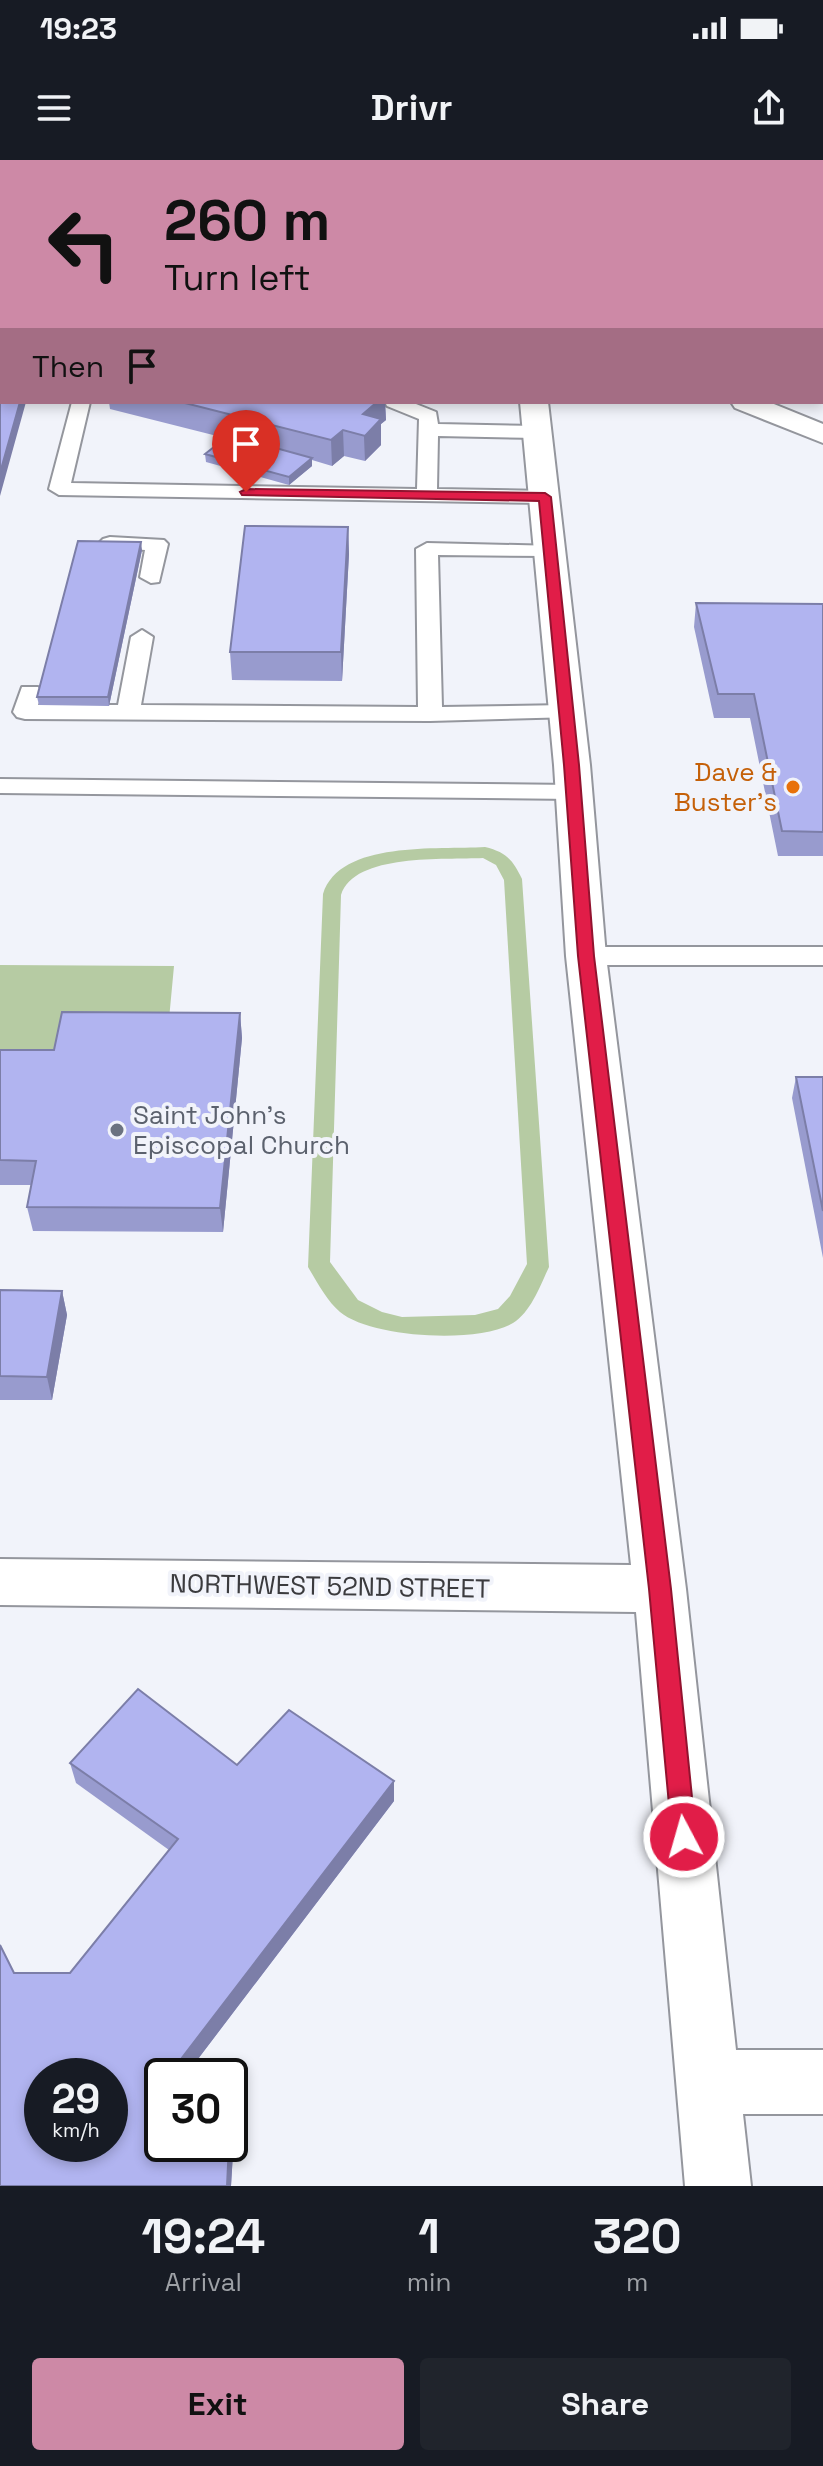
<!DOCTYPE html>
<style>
body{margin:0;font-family:"Space Grotesk",sans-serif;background:#20242c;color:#f1f3f6;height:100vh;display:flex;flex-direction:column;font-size:30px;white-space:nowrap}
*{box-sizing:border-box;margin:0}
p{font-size:26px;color:#9ea1a6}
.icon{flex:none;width:44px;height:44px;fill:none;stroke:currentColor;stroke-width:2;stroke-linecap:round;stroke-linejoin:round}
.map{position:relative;height:2026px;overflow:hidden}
.sheet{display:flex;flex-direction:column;background:#171b24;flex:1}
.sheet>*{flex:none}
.top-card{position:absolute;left:0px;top:0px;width:824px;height:244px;box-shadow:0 4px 12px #0003;background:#cd89a6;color:#111;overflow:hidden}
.speed{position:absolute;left:24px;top:1898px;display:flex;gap:16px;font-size:40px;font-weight:700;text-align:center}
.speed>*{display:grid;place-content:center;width:104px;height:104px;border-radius:50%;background:#171b24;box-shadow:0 4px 12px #0003;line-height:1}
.speed small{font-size:20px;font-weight:400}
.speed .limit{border:4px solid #111;border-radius:12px;background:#fff;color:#111}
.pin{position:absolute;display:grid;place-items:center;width:68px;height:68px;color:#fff;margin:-82px -34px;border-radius:50% 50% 50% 0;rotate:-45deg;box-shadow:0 0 8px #0007}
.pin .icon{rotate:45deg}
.me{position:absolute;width:88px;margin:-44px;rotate:354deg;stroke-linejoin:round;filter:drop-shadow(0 0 6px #0008)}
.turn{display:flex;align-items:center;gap:28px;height:168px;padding:0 32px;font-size:36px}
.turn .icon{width:104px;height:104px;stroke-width:2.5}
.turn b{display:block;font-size:56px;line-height:68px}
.then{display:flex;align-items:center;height:76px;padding:0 32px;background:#0003;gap:16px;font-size:30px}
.eta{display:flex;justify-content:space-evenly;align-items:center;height:136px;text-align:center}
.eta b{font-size:48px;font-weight:700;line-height:56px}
.button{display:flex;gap:16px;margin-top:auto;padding:16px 32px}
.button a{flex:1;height:92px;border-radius:8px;background:#cd89a6;color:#111;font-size:32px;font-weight:700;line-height:92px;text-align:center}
.button a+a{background:#20242c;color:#f1f3f6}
.status{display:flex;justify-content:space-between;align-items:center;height:56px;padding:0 40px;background:#171b24;direction:ltr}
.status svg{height:22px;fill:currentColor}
header{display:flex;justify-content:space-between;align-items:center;height:104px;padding:0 32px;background:#171b24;font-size:36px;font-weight:700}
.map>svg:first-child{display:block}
</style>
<div class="status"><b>19:23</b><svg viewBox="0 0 49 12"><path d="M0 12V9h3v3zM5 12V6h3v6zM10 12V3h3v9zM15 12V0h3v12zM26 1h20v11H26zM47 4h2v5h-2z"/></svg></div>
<header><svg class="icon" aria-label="menu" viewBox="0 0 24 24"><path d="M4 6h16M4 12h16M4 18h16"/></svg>Drivr<svg class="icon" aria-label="share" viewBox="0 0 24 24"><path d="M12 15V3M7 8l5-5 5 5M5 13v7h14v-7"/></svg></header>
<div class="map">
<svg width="823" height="2026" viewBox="0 0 823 2026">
<rect width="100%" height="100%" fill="#f1f3fa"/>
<path fill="#b6cba3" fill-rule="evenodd" d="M485 687C506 692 513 700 522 719L549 1107C540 1126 531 1152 513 1163 479 1184 371 1178 340 1152 327 1141 317 1122 308 1107L323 734C340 680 438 690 485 687ZM483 698 496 705 504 720 527 1104 510 1136 498 1149 475 1155 402 1157 382 1152 358 1140 330 1102 341 735C354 693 445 700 483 698Z
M0 805 174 806 168 870 59 869 50 906H0Z"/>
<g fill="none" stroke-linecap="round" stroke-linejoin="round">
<path fill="#748eb3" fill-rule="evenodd" d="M822 121H823V127H822Z"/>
<g stroke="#94969d" stroke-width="4">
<path id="service" d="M72 242H90L71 323 417 329 419 259 387 246 385 242H411L436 252 438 264 538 266 548 272 538 278 438 276 437 329 545 331 555 337 545 343 59 335 49 329Z
M110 377 164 380 168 384 159 422 151 423 140 417 145 390 103 387 99 383 103 379Z
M427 383 557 386 561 390 550 396 438 395 442 547 566 545 574 547 578 552 574 557 430 561 25 559 17 557 13 552 22 527H38L42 532 38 545H118L131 477 142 470 153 477 141 545 418 547 416 389Z
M0 619 574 625 583 627 586 632 583 637 574 639 0 633Z
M586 787H823V805H586L576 802 573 796 576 790Z"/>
</g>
<g stroke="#94969d" stroke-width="4">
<path id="minor" d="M0 91H2V106H0Z
M520 242H548L590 605 606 796 686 1429 736 1890H823V1954H743L751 2026H685L636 1452 0 1445V1399L631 1405 566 796 554 605Z"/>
</g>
<g stroke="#94969d" stroke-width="4">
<path id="trunk" d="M0 18 2 19V33H0Z
M0 54H2V68H0Z
M822 204H823V221H822Z
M731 242H769L823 264V283L735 248Z"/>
</g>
<use href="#service" fill="#fff" fill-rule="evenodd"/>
<use href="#minor" fill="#fff" fill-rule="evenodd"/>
<use href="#trunk" fill="#fff" fill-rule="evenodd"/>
</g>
<path fill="#989bce" d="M126 0H183L179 2H136Z
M109 242H385L386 260 381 264V285L365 301 344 296 332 306 312 300V306L289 325 206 302 205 294 225 278 110 249Z
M348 367 349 394 342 521 232 520 230 492Z
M142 390 109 546 39 545 37 537Z
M696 443 823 444V696H778L750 558H714L694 467Z
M240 853 242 878 223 1072 33 1071 27 1047 31 1025H0V890H54Z
M796 917H823V1098L792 938Z
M0 1130 62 1131 67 1155 52 1240H0Z
M70 1603 237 1605 394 1641 185 1916H162V1984L233 1927 236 1943 231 2026H0L14 1813H70L169 1690 76 1623Z"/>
<path fill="#7c7ea8" d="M167 0H183L179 2H168Z
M709 0H734L732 2H707Z
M20 242H26L0 336V313Z
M377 242H385L386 260 381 264V285L365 301 363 254Z
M343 270 344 296 332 306 331 280Z
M312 298V306L289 325V317Z
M348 367 349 394 342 521 341 492Z
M141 382 142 390 109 546 108 537Z
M240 853 242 878 223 1072 220 1048Z
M62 1131 67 1155 52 1240 47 1217Z
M394 1621V1641L185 1916H168Z
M233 1927 236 1943 231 2026H227Z"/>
<path fill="#b1b4f0" stroke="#7c7ea8" stroke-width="2" fill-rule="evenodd" d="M618 0H709L707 2H616Z
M721 0H816L814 2H719Z
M0 156H2V242H20L0 313Z
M181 242H377L363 254 381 259 365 276 343 270 331 280Z
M229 275 312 298 289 317 205 294Z
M245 366 348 367 341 492H230Z
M78 381 141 382 108 537H37Z
M696 443 823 444V672L782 671 754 534H718Z
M62 852 240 853 220 1048 27 1047 36 1001 0 1000V890H54Z
M796 917H823V1051Z
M0 1130 62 1131 47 1217 0 1216Z
M138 1529 237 1605 289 1550 394 1621 168 1916H162V1984H229L227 2026H0V1785L14 1813H70L178 1679 70 1603ZM42 1916H110V1984H42Z
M230 1927H233L230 1970Z"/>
<path fill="#e11d48" stroke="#92132f" stroke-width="2" d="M246 329 545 333 551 337 579 605 594 796 671 1429 696 1677 693 1685 684 1688 676 1685 672 1677 649 1429 578 796 564 605 539 341 242 335 240 332Z"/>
<circle fill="#e8710a" stroke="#f1f3fa" stroke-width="3" cx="793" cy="627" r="8"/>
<circle fill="#6b7280" stroke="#f1f3fa" stroke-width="3" cx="117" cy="970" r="8"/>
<g text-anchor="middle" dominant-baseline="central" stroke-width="8" stroke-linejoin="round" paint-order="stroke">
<g font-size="26" fill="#c56008" stroke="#f1f3fa" text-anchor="end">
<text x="777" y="612">Dave &amp;<tspan x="777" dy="30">Buster's</tspan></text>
</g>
<g font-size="26" fill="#5b616d" stroke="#f1f3fa" text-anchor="start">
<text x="133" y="955">Saint John's<tspan x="133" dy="30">Episcopal Church</tspan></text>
</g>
<g font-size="26" fill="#3b3b3e" stroke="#f1f3fa">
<text transform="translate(330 1426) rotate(1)">NORTHWEST 52ND STREET</text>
</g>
</g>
</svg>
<div class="speed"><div>29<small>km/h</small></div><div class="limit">30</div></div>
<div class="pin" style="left:246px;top:332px;background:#d93025"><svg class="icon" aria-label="arrive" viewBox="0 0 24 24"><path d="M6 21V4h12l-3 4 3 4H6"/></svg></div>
<svg class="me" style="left:684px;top:1677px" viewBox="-20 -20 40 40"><circle r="17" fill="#e11d48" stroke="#fff" stroke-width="3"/><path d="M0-11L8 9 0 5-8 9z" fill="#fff"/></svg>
<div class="top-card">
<div class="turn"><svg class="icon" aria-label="left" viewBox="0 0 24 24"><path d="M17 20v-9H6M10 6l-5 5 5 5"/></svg><div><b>260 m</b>Turn left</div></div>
<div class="then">Then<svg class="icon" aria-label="arrive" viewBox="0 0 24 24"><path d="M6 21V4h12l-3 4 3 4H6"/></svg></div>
</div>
</div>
<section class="sheet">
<div class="eta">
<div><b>19:24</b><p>Arrival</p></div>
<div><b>1</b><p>min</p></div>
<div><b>320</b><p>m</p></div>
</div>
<div class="button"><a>Exit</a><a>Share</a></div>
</section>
